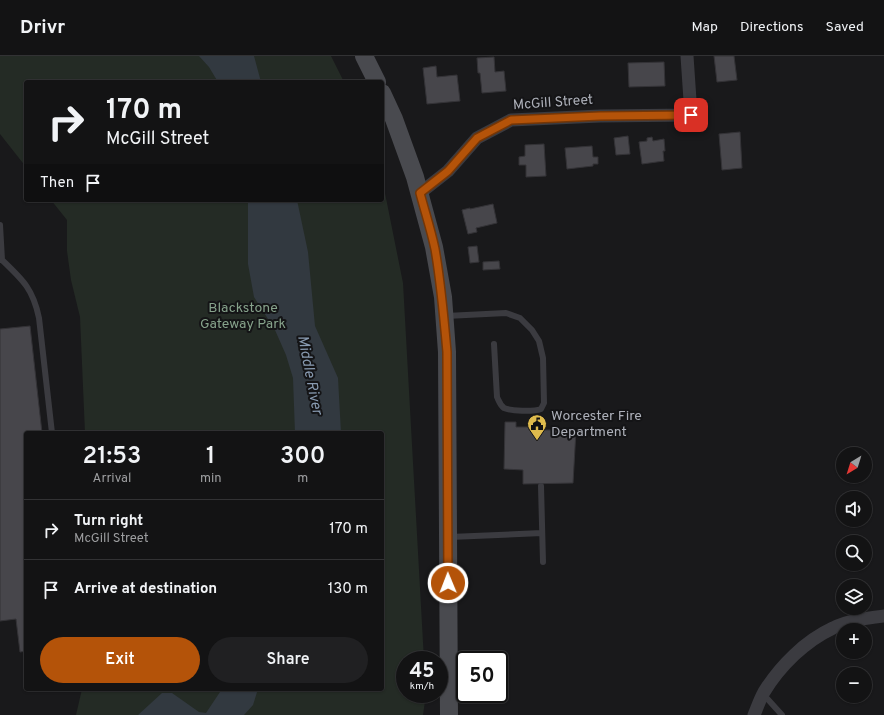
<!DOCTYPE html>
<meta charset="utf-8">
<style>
body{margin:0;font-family:Overpass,sans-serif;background:#202022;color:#f1f3f6;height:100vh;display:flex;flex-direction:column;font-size:15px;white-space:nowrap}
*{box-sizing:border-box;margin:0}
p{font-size:13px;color:#9d9ea0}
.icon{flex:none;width:22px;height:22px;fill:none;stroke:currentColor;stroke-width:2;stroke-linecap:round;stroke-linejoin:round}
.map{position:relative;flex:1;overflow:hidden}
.side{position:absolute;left:24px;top:375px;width:360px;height:260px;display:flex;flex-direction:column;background:#131314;border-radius:4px;box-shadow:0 1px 3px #0004,0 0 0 1px #323234}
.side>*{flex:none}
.top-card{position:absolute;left:24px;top:24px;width:360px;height:122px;border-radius:4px;box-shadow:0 1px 3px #0004,0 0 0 1px #323234;background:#131314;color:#f1f3f6;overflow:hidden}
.needle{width:26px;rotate:218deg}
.tools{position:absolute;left:836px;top:391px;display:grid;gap:8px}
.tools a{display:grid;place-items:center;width:36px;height:36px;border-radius:50%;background:#131314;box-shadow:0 1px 3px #0004,0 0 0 1px #323234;font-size:20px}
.speed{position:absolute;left:396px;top:595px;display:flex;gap:8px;font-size:20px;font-weight:700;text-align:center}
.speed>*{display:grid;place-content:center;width:52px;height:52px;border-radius:50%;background:#131314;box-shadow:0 1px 3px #0004,0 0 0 1px #323234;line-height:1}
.speed small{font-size:10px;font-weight:400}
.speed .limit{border:2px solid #111;border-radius:6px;background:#fff;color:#111}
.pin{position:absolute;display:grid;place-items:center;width:34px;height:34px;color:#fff;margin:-17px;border-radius:8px;box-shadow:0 2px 6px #0006}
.me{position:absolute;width:44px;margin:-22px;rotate:359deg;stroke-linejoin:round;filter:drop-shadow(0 0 3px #0008)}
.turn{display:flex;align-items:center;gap:14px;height:84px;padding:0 16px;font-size:18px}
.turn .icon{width:52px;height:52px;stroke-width:2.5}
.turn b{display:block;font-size:28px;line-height:34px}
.then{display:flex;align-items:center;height:38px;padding:0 16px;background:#0003;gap:8px;font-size:15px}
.eta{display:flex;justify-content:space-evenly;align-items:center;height:68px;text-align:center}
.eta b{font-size:24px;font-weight:600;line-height:28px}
.action{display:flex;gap:8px;margin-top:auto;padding:8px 16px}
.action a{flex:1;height:46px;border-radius:24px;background:#b45309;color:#fff;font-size:16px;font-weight:600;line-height:46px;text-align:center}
.action a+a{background:#202022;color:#f1f3f6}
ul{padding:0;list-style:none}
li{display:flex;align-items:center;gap:12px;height:60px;padding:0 16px;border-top:1px solid #323234}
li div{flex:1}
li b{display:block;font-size:15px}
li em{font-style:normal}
header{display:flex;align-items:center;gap:24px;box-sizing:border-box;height:56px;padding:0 20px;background:#131314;border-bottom:1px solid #323234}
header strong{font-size:19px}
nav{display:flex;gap:22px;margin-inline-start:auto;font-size:14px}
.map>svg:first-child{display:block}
</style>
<header>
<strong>Drivr</strong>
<nav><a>Map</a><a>Directions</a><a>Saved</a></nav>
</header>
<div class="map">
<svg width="884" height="659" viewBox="0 0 884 659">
<rect width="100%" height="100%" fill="#19191b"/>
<path fill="#242b25" d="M0 0H331L344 26H26V111L0 78Z
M382 122 403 227 424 604H405V638H426L423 659H76L82 633H382V377H85L80 261 71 224 67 195V164L51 144H382Z"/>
<path fill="#323940" d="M199 0H254L261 26H218L209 11Z
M248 144H297L308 196 315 270 338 322 341 377H295L293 322 286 299 275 274 254 241 248 208Z
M222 633H258L253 649 244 659H138L162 637H172L199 656 206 657Z"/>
<path fill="#47464b" stroke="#343337" d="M714 0H734L737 24 717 26Z
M494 1 495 16 504 15 506 35 482 37 480 17H478L477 2Z
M664 6 665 30 629 31 628 7Z
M436 10 437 21 457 19 460 45 427 48 423 12Z
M740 76 742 112 722 114 719 78Z
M628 80 630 98 616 99 614 82Z
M652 81 653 85 664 83 665 95H663L664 105 642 108 639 86 647 85V82Z
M544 88 546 120 526 121V109H519V101L525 100V89Z
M592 90 593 101H598V108H593V110L567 113 565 92Z
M493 148 497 167 476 172 477 176 468 178 462 154 470 152V153Z
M477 190 479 206 470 207 468 191Z
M499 205 500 213 483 214V206Z
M30 270 42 377H26V595L20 596 16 563 0 565V273Z
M505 366H516V371H529V374H576L573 427 523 428V414L504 413Z"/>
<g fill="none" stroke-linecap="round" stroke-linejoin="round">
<path stroke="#3b3b40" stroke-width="6" d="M0 169 2 204H0
M2 204C23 224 33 233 39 262L52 377
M446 260 506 257 520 262 532 274 539 285 543 302 544 347 541 353C533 356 511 355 504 352 500 349 499 345 497 341L494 288
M541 430 543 506
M450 481 542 477
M763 638 782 659"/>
<path stroke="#3b3b40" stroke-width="13" d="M420 137 448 115 477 82 511 64 600 60 691 59 687 0
M754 659C757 652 760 643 764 636 780 610 805 585 833 572 849 564 867 562 884 560"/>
<path stroke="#494a4f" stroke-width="18" d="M364 0 377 26
M382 37 394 63 415 121 434 191 443 241 447 296 449 659"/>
</g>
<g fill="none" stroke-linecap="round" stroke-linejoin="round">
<g stroke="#753606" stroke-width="10">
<path id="route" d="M448 527 447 296C444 262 441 227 435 193 431 174 425 156 420 137L448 115 477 82 511 64 600 60 691 59"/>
</g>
<use href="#route" stroke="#b45309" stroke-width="7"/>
</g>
<defs>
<g id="civic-pin" transform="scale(1)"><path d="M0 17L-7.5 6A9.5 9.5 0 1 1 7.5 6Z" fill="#dfbb4d" stroke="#141416"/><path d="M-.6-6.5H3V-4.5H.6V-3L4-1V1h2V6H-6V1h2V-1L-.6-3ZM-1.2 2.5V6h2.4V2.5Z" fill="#111"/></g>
</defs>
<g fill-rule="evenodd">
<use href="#civic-pin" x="537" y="368"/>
</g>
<g text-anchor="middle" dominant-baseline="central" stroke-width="4" stroke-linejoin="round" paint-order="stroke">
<g font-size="14" fill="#adb0b9" stroke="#141416">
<text transform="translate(553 47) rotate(-4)">McGill Street</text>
</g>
<g font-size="14" fill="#86a28b" stroke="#141416">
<text x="243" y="252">Blackstone<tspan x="243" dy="16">Gateway Park</tspan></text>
</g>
<g font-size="14" fill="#adb0b9" stroke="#141416" text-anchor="start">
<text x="551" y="360">Worcester Fire<tspan x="551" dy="16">Department</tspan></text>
</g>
<g font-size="15" font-style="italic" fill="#889ab0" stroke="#141416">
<text transform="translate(309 319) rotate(79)">Middle River</text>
</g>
</g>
</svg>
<div class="tools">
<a><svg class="needle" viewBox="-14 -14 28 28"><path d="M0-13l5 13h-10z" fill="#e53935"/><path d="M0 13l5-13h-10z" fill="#9d9ea0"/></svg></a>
<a><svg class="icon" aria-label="sound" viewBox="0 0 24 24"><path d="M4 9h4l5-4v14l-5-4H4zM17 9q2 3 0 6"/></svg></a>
<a><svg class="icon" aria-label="search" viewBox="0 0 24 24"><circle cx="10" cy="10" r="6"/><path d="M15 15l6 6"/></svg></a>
<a><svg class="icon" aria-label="layers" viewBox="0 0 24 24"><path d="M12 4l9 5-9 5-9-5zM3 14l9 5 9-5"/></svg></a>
<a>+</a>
<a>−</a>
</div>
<div class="speed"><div>45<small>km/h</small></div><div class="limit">50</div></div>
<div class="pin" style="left:691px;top:59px;background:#d93025"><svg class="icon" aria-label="arrive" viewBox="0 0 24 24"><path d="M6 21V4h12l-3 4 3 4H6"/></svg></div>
<svg class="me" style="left:448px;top:527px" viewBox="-20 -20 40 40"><circle r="17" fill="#b45309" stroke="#fff" stroke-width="3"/><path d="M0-11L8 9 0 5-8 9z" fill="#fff"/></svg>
<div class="top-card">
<div class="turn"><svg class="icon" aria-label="right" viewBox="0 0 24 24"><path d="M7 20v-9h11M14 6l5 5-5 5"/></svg><div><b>170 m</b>McGill Street</div></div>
<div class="then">Then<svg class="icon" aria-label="arrive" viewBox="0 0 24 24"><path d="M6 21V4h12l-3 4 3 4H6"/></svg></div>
</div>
<section class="side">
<div class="eta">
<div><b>21:53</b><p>Arrival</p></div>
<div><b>1</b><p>min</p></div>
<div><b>300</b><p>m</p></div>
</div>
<ul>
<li><svg class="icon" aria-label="right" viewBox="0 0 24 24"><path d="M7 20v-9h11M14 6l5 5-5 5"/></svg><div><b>Turn right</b><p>McGill Street</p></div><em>170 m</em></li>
<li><svg class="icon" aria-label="arrive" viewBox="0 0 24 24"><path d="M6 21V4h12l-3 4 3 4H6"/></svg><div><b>Arrive at destination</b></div><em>130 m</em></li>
</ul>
<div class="action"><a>Exit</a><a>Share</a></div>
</section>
</div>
